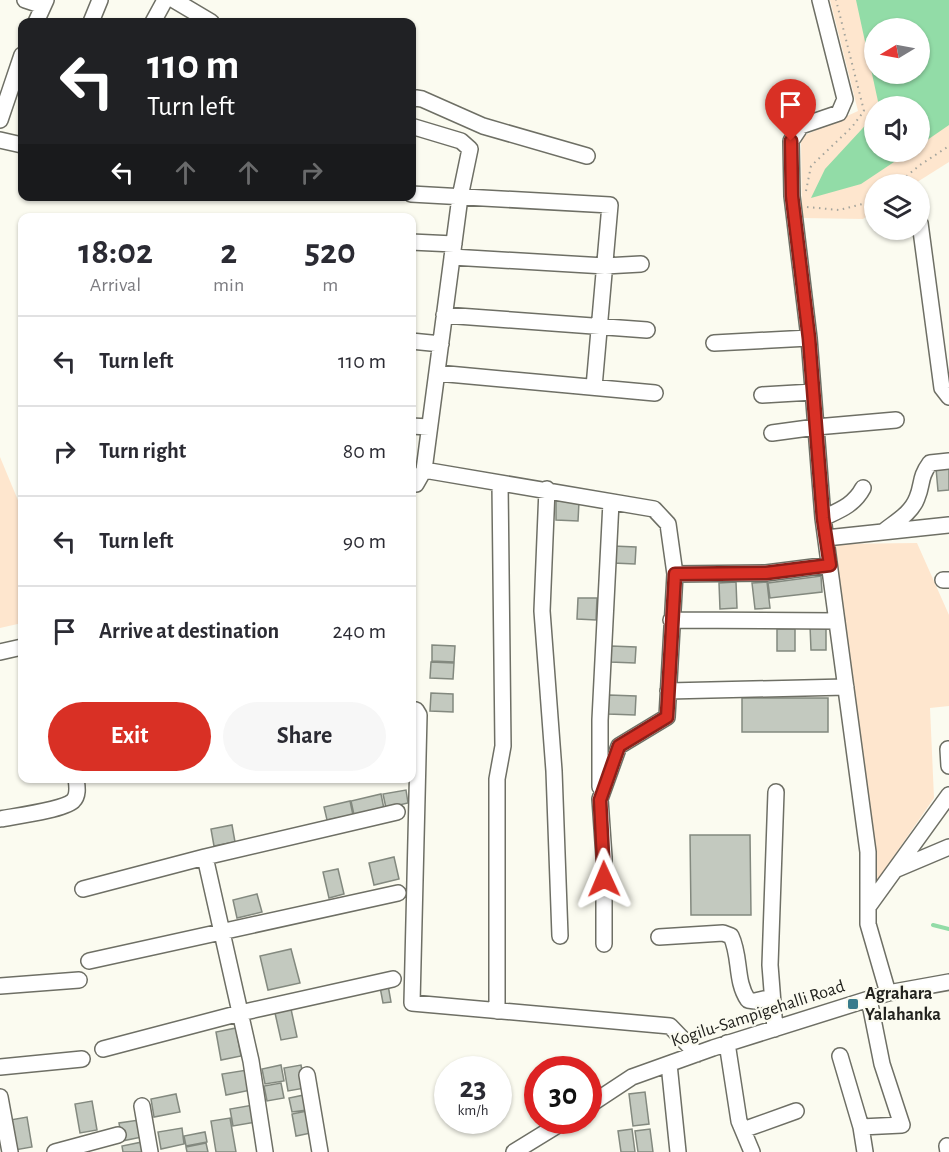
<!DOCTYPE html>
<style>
body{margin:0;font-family:"Alegreya Sans",sans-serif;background:#f7f7f7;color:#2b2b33;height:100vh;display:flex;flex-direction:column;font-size:22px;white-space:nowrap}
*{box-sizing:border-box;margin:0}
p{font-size:20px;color:#7c7c81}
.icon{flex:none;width:33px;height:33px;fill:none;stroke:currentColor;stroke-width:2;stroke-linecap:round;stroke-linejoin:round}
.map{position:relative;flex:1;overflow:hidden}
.sheet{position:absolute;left:18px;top:213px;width:398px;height:570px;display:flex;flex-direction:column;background:#fff;border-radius:12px;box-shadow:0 2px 4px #0004}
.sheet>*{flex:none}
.top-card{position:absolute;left:18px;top:18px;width:398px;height:183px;border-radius:12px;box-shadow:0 2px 4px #0004;background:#202124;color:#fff;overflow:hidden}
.needle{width:39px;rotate:260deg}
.buttons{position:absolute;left:864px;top:18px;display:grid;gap:12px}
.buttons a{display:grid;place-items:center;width:66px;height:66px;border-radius:50%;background:#fff;box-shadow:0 2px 4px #0004;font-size:30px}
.speed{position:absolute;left:434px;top:1056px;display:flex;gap:12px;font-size:30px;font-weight:700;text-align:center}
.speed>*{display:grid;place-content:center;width:78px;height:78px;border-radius:50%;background:#fff;box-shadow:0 2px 4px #0004;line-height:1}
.speed small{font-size:15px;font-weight:400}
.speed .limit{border:9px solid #d22;background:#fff;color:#111}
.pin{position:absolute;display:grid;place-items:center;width:51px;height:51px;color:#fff;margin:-62px -26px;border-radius:50% 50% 50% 0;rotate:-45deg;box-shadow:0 0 6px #0007}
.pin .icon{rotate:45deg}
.me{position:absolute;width:66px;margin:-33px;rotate:359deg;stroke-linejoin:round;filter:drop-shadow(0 0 4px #0008)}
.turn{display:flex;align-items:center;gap:21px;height:126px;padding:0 30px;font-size:27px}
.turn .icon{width:78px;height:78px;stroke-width:2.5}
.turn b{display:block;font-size:42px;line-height:51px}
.lanes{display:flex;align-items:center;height:57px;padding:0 30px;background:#0003;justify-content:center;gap:30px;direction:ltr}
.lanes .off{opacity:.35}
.eta{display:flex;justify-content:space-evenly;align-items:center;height:102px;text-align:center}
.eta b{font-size:36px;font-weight:700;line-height:42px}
.button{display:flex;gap:12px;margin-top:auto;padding:12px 30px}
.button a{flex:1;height:69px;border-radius:36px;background:#d93025;color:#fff;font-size:24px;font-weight:700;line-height:69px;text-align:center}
.button a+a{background:#f7f7f7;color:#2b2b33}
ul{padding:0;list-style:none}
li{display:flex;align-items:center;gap:18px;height:90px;padding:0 30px;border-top:2px solid #e1e1e2}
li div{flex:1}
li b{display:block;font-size:22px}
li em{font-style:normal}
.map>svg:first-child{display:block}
</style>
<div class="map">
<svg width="949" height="1152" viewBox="0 0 949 1152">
<rect width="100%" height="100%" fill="#fbfbf0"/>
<path fill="#fee6ce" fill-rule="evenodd" d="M830 0H949V162L914 184H874V211L863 219 802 218 801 137 858 111ZM874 28H920V74H874ZM874 106H920V152H874Z
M0 457 22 510V623L0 628Z
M917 543 949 615V706L930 708 934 798 874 885 832 544Z"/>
<path fill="#92dca7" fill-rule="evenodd" d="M856 0H949V125L920 145V106H879ZM874 28H920V74H874Z
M874 116V152H909L861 184 811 198 825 169Z"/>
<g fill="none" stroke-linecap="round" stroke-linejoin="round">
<path stroke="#92dca7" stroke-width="4" d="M933 925 949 929"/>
</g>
<path fill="#c3c9bf" stroke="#83897f" stroke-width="1.5" d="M949 466V490L938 491 936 468Z
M556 501 579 502 578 521 556 520Z
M613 546 636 547 635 564 613 563Z
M821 576 822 592 770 598 768 583Z
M736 582 737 608 720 609 719 583Z
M767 582 770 608 755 609 752 583Z
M578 598H597L596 620 577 619Z
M810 626H826V650H811Z
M777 629H795V651H777Z
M432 645 455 646 454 662 432 661Z
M611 646 636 647 635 663 610 662Z
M431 662 454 663 453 679 430 678Z
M431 693 453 694V712L430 711Z
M609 695 636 696 635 715 608 714Z
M742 698H828V732H742Z
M406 790 408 803 386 808 383 794Z
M381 794 384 809 354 815 351 801Z
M350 801 353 815 327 820 324 807Z
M232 825 235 842 214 846 211 829Z
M690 835H750L751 915H691Z
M394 857 399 879 374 885 369 863Z
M338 869 344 894 329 898 323 872Z
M257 894 262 912 237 918 233 900Z
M291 949 300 983 268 990 260 956Z
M388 985 391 1002 383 1003 380 987Z
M291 1009 297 1037 281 1040 275 1013Z
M236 1028 241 1056 221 1060 216 1032Z
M281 1065 284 1081 265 1084 262 1069Z
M301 1065 305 1088 288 1091 284 1068Z
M247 1070 251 1090 226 1095 222 1074Z
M281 1083 284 1098 267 1101 264 1086Z
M645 1092 649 1124 633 1126 629 1094Z
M176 1094 180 1112 154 1117 151 1099Z
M304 1095 307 1110 292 1112 289 1098Z
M92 1101 97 1130 80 1133 75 1104Z
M253 1105 256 1122 233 1126 230 1109Z
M307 1111 311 1133 296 1136 292 1114Z
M27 1117 32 1147 15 1150 10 1120Z
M230 1118 236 1152H216L211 1121Z
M139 1120 142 1137 122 1141 119 1123Z
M182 1128 184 1144 161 1149 158 1132Z
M632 1129 635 1152H621L618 1131Z
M650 1129 653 1152H638L635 1131Z
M205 1132 207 1142 186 1146 184 1136Z
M142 1142 144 1152H123L122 1146Z
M206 1143 208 1152H187L186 1147Z"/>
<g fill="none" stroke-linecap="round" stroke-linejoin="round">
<g stroke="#6e6f65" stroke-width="18">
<path id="minor" d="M25 0 43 6
M174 0 211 22
M820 0 845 99 839 113 801 126 791 141 792 196 809 338 823 518 868 852V924L888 993
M36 22 46 0
M91 22 100 0
M153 22 165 0
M411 100 416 98 422 99 483 126 587 156
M0 120 22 55
M411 126 461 141 470 149 460 197 424 470 416 484H411
M0 140 22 145
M411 194 610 205 594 387
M920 223 942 388 949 397
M411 242 454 244
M452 257 605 266 641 264
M444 315 647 330
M411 341 441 344
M714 343 809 338
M437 373 655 393
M762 395 813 392
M411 426 429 427
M772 433 816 427 896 420
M424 470 654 509 668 524 675 574 667 717 619 746 600 799 604 857V944
M547 489 542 611 554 771 560 936
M823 518C840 510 854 505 863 488
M883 532C895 522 911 514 917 498 923 484 919 478 930 463L949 461
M826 538 949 525
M675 574 766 573 829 565
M943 580H949
M671 620 837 621
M0 652 22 647
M668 691 846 687
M411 709 416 710 419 715 412 1003 670 1026 697 1054
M948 749 949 766
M600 787V720L611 502
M0 819C16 816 63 810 73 801 79 795 77 786 76 778
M205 857 251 1061 265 1152
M897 869 949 847
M83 889 205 857 397 812
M868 907 949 795
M659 937 723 933 731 936C741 957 735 981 748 1000L755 1001 772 997
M89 961 398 893
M0 986 79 980
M497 1011V779L503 746 500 483
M775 1029 770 965 776 792
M727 1043 739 1121 752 1152
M103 1049 240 1013 393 979
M840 1056 861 1127
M669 1064 678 1152
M0 1067 82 1059
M307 1075 320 1152
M0 1097 10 1152
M142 1106 150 1152
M588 1106 632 1077 713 1048 888 993 949 982
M743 1130 796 1111
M947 1146 948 1152
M55 1152 118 1135
M514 1152 566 1120
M865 1152 861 1127 902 1125 882 1064 869 999"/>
</g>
<path stroke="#a4a49c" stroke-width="2" stroke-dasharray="1.5 4.5" stroke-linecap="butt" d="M897 184 920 165 949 146
M806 191 811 166 852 127 864 111 836 0
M807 207 839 210 874 201"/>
<use href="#minor" stroke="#fff" stroke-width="15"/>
</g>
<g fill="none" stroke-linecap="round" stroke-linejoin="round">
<g stroke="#8d1f18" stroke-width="15">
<path id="route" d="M604 879 600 800 619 746 667 717 675 574 766 573 830 565 823 518 809 338 792 196 791 141"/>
</g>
<use href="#route" stroke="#d93025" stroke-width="10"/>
</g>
<rect fill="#397c8c" stroke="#fbfbf0" stroke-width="2" x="847" y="998" width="12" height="12" rx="3"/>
<g text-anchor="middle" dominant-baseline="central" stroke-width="4.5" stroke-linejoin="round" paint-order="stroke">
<g font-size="18" font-weight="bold" fill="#23231f" stroke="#fbfbf0" text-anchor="start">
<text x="865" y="994">Agrahara<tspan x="865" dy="21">Yalahanka</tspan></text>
</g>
<g font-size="18" fill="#23231f" stroke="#fbfbf0">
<text transform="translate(758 1014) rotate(-18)">Kogilu-Sampigehalli Road</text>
</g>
</g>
</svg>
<div class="buttons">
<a><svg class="needle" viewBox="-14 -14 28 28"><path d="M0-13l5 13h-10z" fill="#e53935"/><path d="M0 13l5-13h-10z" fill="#7c7c81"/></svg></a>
<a><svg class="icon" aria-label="sound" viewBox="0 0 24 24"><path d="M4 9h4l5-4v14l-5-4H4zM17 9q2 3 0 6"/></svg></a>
<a><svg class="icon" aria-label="layers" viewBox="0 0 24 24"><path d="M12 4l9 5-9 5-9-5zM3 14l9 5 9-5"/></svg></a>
</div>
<div class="speed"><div>23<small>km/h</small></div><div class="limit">30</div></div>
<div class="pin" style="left:791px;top:141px;background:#d93025"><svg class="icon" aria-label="arrive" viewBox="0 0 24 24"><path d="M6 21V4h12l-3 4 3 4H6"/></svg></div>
<svg class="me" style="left:604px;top:879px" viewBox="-20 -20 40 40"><path d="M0-17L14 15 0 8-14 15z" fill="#d93025" stroke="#fff" stroke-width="4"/></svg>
<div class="top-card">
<div class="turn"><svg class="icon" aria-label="left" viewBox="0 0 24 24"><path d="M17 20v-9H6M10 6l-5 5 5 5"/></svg><div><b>110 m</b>Turn left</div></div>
<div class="lanes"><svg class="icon" aria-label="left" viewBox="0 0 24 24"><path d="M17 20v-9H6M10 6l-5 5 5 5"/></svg><svg class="icon off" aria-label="ahead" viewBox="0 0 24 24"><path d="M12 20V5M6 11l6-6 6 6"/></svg><svg class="icon off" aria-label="ahead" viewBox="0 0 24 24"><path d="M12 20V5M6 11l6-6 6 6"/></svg><svg class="icon off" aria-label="right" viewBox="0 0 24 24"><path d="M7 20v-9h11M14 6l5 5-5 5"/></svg></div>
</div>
<section class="sheet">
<div class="eta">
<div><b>18:02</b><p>Arrival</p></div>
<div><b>2</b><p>min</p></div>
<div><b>520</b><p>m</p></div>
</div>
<ul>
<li><svg class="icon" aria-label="left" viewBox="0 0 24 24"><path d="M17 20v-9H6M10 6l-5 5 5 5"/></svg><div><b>Turn left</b></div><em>110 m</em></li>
<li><svg class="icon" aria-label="right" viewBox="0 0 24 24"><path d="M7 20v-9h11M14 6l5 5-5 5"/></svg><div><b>Turn right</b></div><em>80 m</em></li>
<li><svg class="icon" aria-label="left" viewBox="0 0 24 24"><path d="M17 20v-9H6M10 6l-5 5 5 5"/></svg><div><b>Turn left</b></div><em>90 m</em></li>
<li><svg class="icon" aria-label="arrive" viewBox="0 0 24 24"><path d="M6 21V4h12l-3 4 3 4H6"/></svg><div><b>Arrive at destination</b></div><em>240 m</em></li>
</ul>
<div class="button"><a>Exit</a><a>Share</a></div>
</section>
</div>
